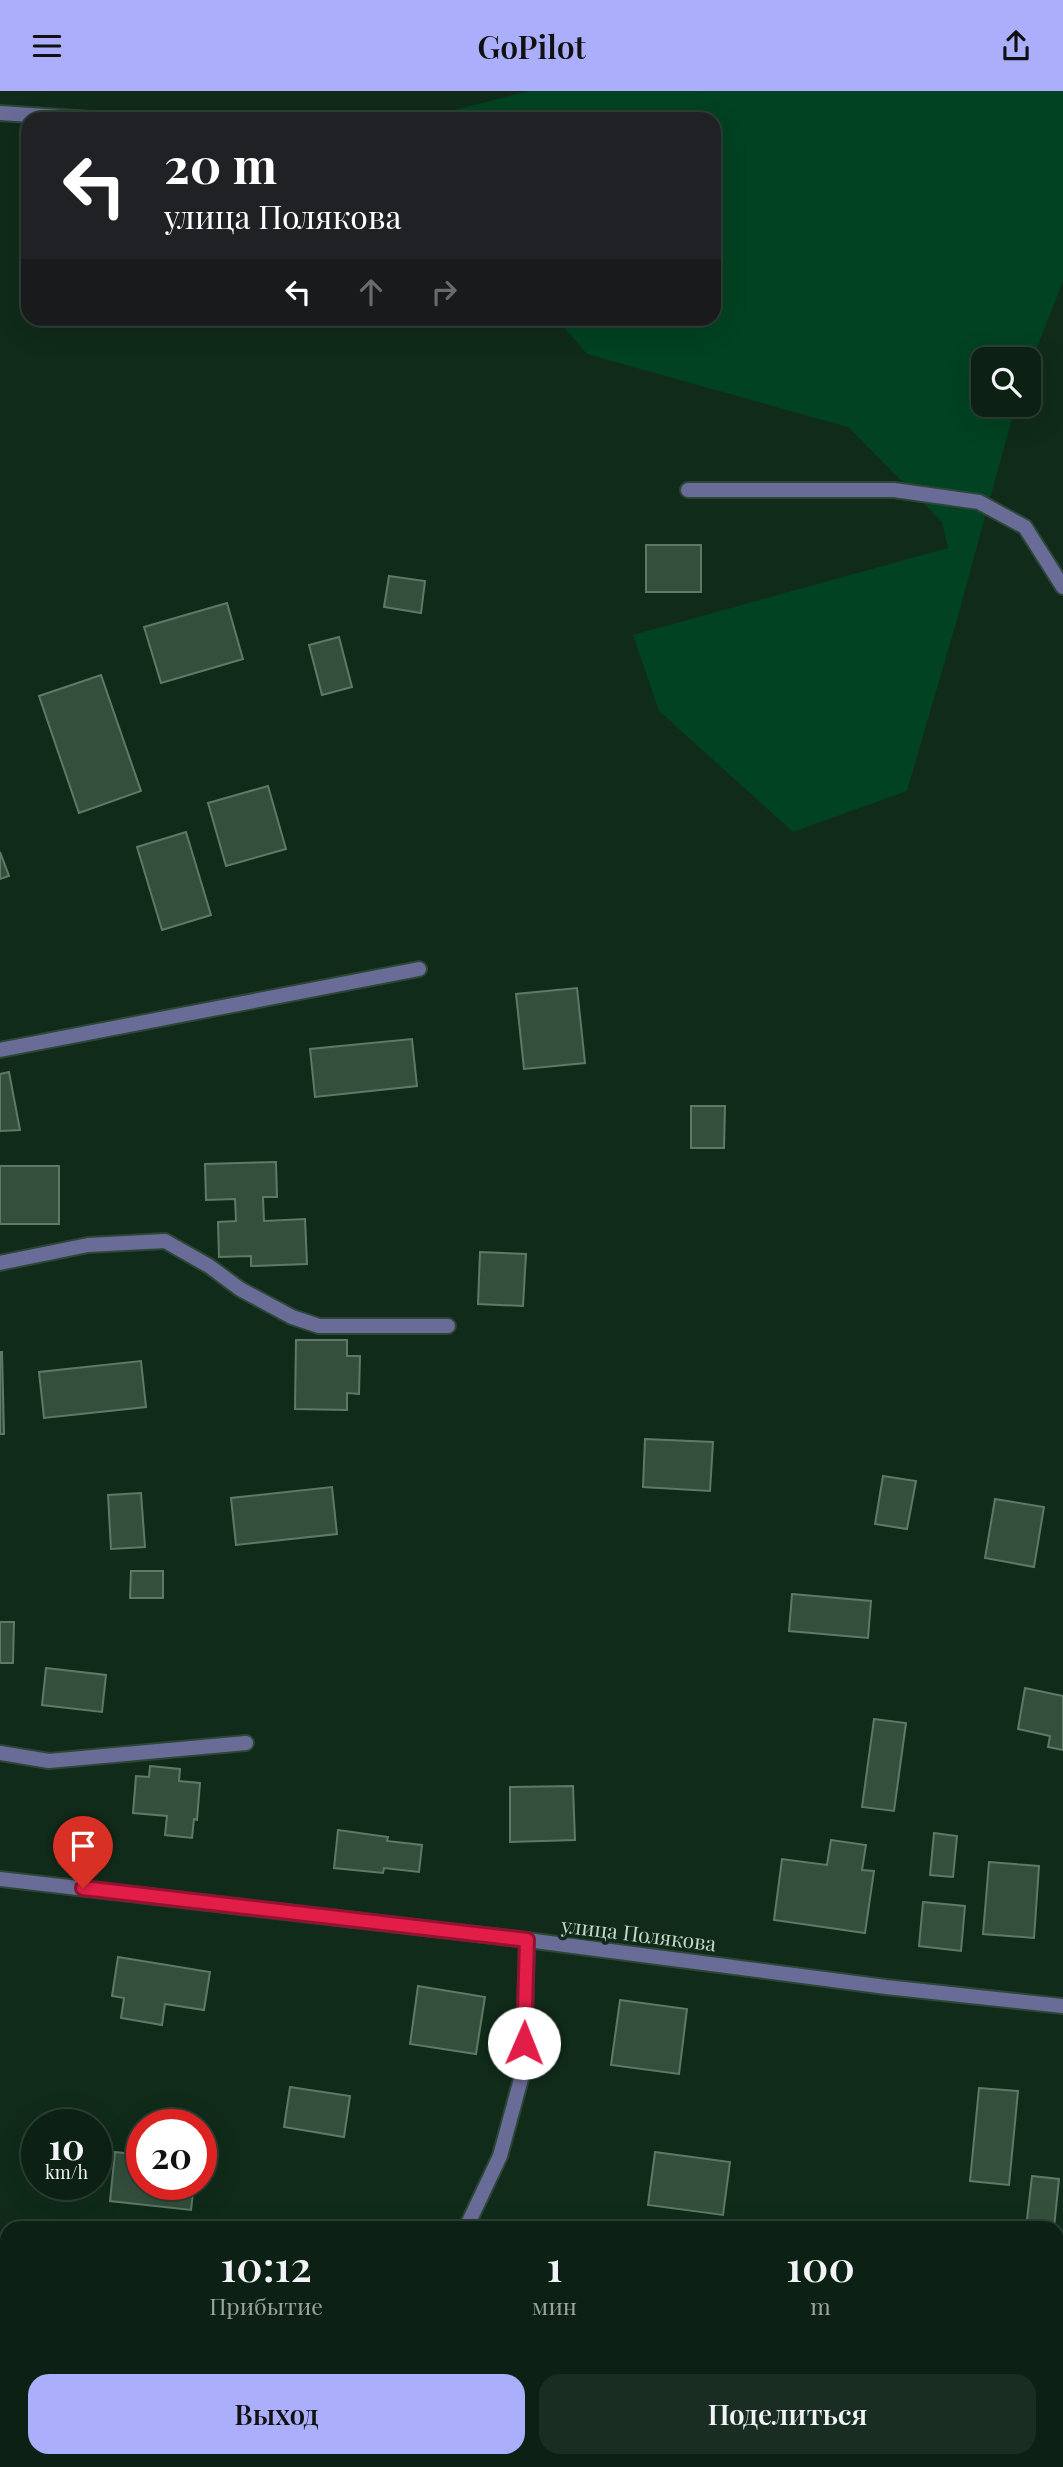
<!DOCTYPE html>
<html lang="ru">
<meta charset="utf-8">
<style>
body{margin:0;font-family:"Playfair Display",serif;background:#1a2d22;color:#f1f3f6;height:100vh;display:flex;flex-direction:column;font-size:26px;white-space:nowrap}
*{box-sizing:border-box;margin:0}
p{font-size:23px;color:#9aa3a0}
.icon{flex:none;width:38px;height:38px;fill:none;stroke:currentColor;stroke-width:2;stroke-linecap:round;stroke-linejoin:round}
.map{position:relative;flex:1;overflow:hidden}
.drawer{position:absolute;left:0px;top:2130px;width:1064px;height:247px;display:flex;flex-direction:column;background:#0c2014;border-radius:21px 21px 0 0;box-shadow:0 7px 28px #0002,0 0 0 2px #2c3e34}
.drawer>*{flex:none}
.hud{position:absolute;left:21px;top:21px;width:700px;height:214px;border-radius:21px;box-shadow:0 7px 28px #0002,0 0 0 2px #2c3e34;background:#202124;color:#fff;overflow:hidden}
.buttons{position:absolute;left:971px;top:256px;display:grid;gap:14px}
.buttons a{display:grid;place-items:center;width:70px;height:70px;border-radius:14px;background:#0c2014;box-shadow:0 7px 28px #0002,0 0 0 2px #2c3e34;font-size:35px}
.speed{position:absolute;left:21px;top:2018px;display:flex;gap:14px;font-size:35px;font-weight:700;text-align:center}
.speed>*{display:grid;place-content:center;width:91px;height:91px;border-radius:50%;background:#0c2014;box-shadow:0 7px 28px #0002,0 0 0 2px #2c3e34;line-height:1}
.speed small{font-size:18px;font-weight:400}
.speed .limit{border:10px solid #d22;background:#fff;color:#111}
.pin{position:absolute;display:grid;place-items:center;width:60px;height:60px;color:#fff;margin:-72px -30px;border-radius:50% 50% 50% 0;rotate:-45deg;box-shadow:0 0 7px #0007}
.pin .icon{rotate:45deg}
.me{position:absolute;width:77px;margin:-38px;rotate:1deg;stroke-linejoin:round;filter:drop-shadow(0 0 5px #0008)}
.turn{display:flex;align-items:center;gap:24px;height:147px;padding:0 28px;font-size:32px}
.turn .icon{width:91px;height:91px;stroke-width:2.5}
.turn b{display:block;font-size:49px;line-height:60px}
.lanes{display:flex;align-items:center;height:66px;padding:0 28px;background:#0003;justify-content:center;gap:35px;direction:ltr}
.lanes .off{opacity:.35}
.eta{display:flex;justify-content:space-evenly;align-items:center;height:119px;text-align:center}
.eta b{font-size:42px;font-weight:600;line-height:49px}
.primary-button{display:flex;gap:14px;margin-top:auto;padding:14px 28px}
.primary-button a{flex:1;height:80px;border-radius:21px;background:#abaffb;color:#111;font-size:28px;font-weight:600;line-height:80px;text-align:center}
.primary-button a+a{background:#1a2d22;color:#f1f3f6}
header{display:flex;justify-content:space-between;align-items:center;height:91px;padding:0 28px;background:#abaffb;color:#111;font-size:32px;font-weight:600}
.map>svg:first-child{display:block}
</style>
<header><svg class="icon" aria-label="menu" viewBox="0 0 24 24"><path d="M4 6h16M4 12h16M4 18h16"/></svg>GoPilot<svg class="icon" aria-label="share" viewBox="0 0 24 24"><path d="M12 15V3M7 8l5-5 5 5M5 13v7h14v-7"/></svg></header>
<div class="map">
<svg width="1063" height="2376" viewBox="0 0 1063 2376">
<rect width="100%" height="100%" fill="#102b1a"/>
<path fill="#014222" d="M528 0H1063V190L1029 277V268H984V313H1016L956 532 907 700 793 741 659 620 633 544 948 457 942 431 848 336 587 263 557 228H714V28H420Z"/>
<path fill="#34503d" stroke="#5e7a67" stroke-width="2" d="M646 454H701V501H646Z
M389 485 425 490 421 522 384 516Z
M227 512 243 568 161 592 144 536Z
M339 546 352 596 322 604 309 554Z
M101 584 141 700 79 722 39 605Z
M268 695 286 758 226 775 208 712Z
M186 741 211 824 162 839 137 756Z
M0 761 9 785 0 788Z
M577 897 585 972 524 978 516 903Z
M412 948 417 995 315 1006 310 958Z
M9 981 20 1039 0 1040V983Z
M691 1015H725L724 1057H691Z
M276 1071 277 1106H263L264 1130 305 1128 307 1173 251 1175V1165L219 1166 218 1131 236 1130 235 1108 206 1109 205 1073Z
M0 1075H59V1133H0Z
M480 1161 526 1163 523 1215 478 1213Z
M296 1249H347V1265H360L359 1303 347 1302V1319L295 1318Z
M0 1261H2L4 1343H0Z
M141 1270 146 1316 44 1327 39 1281Z
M645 1348 713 1351 710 1400 643 1396Z
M883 1385 916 1390 907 1438 875 1433Z
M332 1396 337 1443 236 1454 231 1407Z
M141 1402 145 1456 111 1458 108 1404Z
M995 1408 1044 1416 1034 1476 985 1467Z
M131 1480H163V1507H130Z
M792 1503 871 1510 868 1547 789 1540Z
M0 1531H14L13 1572H0Z
M46 1577 106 1584 102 1621 42 1614Z
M1025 1597 1063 1605V1659L1048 1656 1050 1645 1018 1638Z
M874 1628 906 1632 894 1720 862 1716Z
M150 1675 180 1678 179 1690 200 1692 197 1729 194 1728 192 1747 165 1744 167 1725 133 1722 136 1685 149 1686Z
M573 1695 575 1749 510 1751V1696Z
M338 1739 388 1746 387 1750 422 1754 419 1781 384 1777 383 1782 334 1777Z
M934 1742 957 1745 953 1786 930 1784Z
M831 1749 866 1754 862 1779 874 1780 865 1842 774 1829 782 1768 827 1774Z
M989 1771 1039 1775 1034 1847 983 1843Z
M923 1811 965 1815 961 1860 919 1855Z
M118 1866 210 1881 204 1919 165 1913 162 1934 121 1927 124 1907 112 1905Z
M418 1895 485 1906 476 1963 410 1953Z
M620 1909 687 1918 679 1983 611 1974Z
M290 1996 350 2005 344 2046 284 2036Z
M979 1997 1018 2000 1009 2094 970 2090Z
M115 2061 142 2064V2093H194L191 2119 110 2110Z
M655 2061 730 2071 723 2124 648 2114Z
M1032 2085 1059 2088 1054 2137H1026Z
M94 2129 161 2134V2137H94Z
M27 2370H78L77 2376H26Z
M733 2370H813L812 2376H732Z"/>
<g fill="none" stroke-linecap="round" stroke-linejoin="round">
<g stroke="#2d4636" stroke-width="18">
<path id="service" d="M0 22 91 28
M0 959 419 878
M0 1172 88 1154 165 1150 209 1175 240 1198 292 1226 319 1235H448
M0 1662 49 1670 246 1652
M466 2137 500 2065 524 1977 527 1849"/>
</g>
<g stroke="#2d4636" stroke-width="18">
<path id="minor" d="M688 399H894L979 411 1025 436 1063 496
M0 1788 527 1849 886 1896 1063 1915"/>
</g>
<use href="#service" stroke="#6a6c98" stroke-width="14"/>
<use href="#minor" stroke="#6a6c98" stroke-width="14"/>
</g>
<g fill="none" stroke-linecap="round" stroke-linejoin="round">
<g stroke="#92132f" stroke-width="18">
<path id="route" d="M83 1797 527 1849 524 1952"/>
</g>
<use href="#route" stroke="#e11d48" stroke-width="12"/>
</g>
<g text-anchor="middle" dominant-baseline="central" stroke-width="7" stroke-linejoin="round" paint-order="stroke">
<g font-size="21" fill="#c6d6cb" stroke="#102b1a">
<text transform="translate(639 1842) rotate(7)">улица Полякова</text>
</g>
</g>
</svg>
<div class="buttons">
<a><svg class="icon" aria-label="search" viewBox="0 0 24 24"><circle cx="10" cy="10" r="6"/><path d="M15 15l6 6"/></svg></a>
</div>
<div class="speed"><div>10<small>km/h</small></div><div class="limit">20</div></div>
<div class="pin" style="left:83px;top:1797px;background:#d93025"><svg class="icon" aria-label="arrive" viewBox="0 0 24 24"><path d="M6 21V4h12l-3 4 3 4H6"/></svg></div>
<svg class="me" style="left:524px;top:1952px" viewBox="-20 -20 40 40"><circle r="19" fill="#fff"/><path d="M0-13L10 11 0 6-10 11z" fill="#e11d48"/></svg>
<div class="hud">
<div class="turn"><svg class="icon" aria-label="left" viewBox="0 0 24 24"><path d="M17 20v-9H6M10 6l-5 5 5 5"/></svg><div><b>20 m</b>улица Полякова</div></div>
<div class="lanes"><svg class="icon" aria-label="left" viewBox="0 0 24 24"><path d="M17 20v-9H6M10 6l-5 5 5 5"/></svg><svg class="icon off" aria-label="ahead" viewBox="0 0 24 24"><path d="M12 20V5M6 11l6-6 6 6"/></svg><svg class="icon off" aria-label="right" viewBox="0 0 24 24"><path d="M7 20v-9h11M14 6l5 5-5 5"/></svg></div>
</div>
<section class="drawer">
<div class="eta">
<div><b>10:12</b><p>Прибытие</p></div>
<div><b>1</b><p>мин</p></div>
<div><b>100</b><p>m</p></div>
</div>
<div class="primary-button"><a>Выход</a><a>Поделиться</a></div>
</section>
</div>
